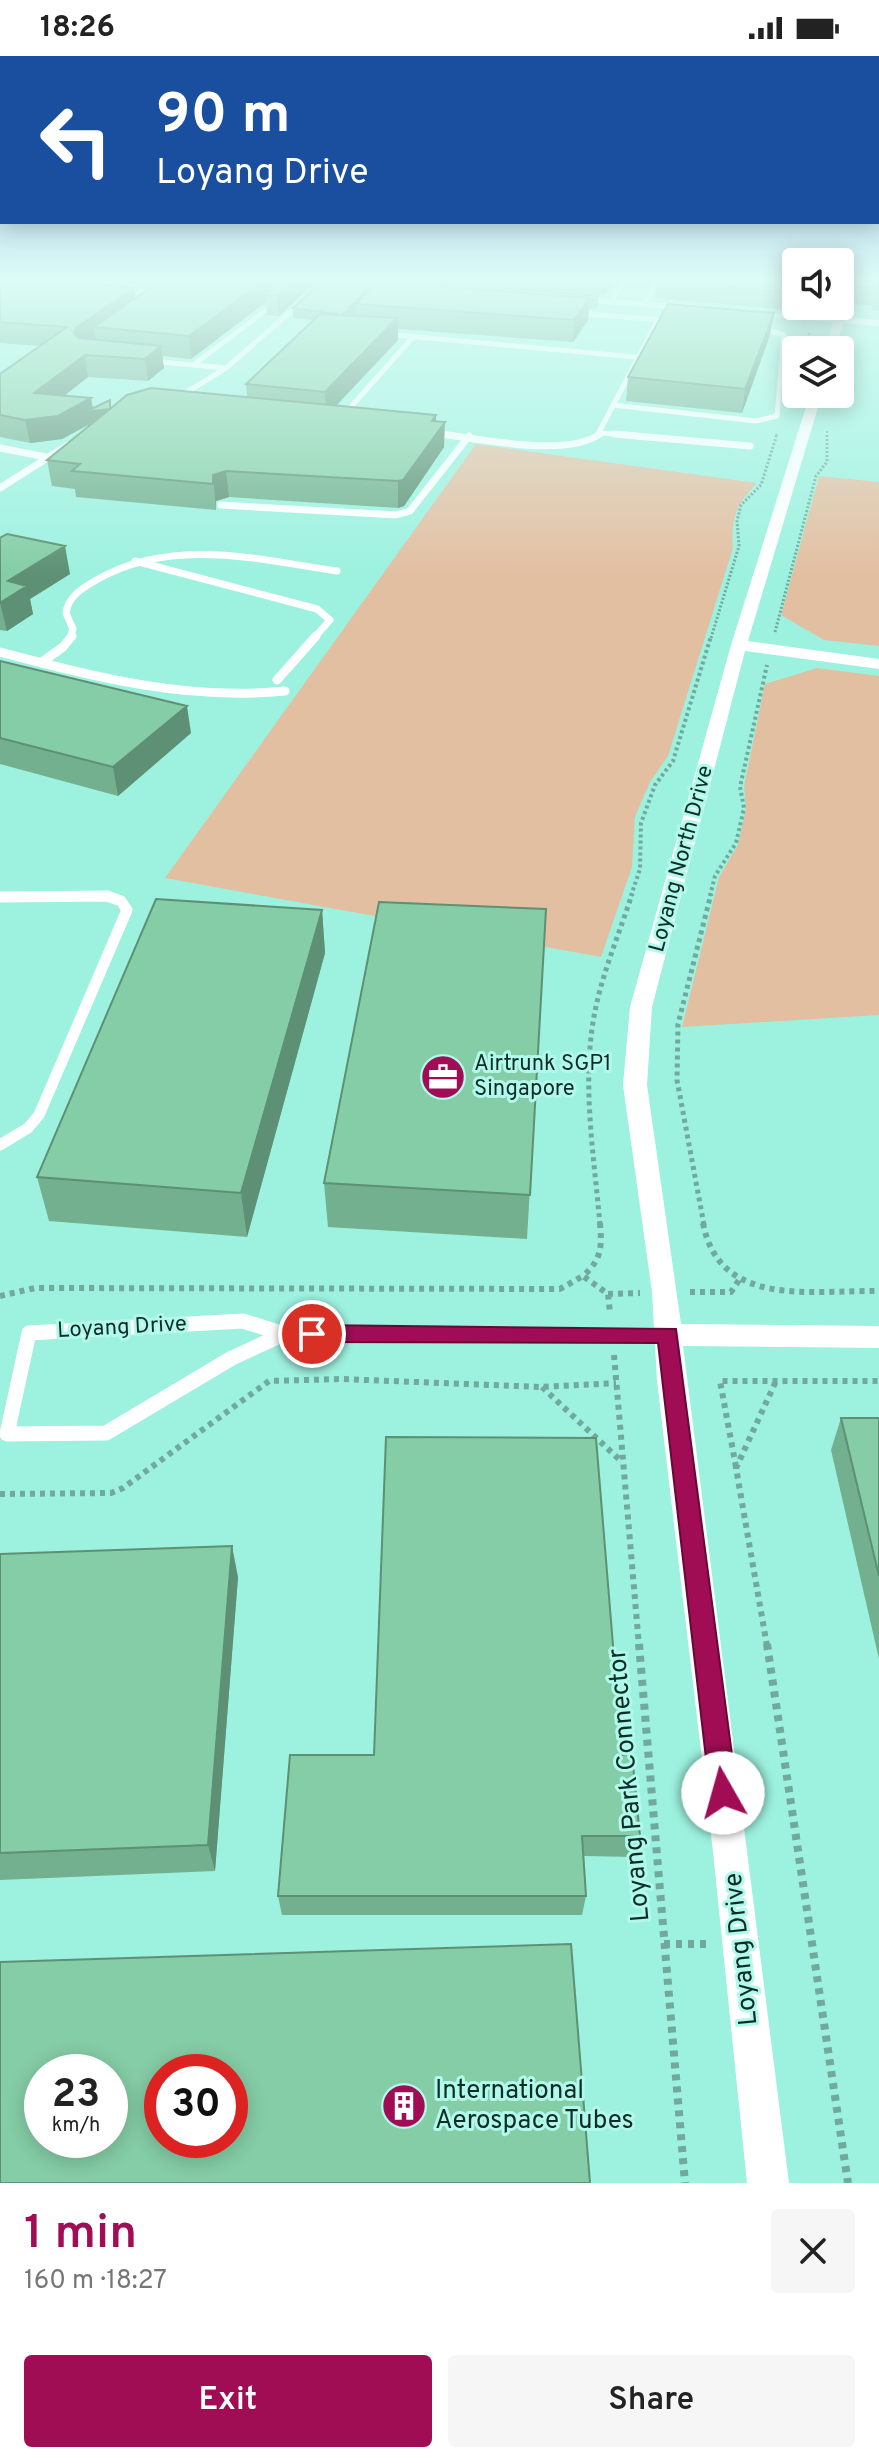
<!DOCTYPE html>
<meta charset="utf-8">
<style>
body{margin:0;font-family:Overpass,sans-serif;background:#f6f6f6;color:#222;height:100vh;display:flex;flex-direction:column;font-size:30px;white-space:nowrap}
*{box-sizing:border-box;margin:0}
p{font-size:26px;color:#767676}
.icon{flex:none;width:44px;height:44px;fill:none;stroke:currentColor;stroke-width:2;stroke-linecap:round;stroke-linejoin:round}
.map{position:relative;height:2127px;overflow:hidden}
.details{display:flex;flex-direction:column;background:#fff;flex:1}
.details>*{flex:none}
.top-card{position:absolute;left:0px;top:0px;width:880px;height:168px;box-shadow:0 4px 20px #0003;background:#1a4fa0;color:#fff;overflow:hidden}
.fabs{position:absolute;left:782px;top:192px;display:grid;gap:16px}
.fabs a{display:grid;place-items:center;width:72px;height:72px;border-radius:8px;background:#fff;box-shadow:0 4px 20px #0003;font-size:40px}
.speed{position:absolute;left:24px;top:1998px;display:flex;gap:16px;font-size:40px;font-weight:700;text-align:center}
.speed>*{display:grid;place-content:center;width:104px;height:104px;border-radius:50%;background:#fff;box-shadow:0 4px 20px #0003;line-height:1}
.speed small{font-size:20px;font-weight:400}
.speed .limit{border:12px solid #d22;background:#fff;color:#111}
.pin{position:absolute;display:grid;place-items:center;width:68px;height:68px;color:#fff;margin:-34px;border:4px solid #fff;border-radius:50%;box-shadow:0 2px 8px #0007}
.me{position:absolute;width:88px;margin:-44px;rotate:353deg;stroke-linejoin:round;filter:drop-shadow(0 0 6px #0008)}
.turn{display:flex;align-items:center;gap:28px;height:168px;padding:0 24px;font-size:36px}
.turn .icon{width:104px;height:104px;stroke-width:2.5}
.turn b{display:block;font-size:56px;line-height:68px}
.round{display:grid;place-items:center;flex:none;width:84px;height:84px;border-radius:8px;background:#f6f6f6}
.headline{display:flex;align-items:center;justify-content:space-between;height:136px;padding:0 24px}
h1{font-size:48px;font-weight:600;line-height:60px;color:#a00d55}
.cta{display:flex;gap:16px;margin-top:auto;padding:16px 24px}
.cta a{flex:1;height:92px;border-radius:8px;background:#a00d55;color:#fff;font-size:32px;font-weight:600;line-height:92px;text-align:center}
.cta a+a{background:#f6f6f6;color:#222}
.status{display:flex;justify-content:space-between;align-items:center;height:56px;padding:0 40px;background:#fff;direction:ltr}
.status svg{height:22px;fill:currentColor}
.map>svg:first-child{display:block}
</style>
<div class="status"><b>18:26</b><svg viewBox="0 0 49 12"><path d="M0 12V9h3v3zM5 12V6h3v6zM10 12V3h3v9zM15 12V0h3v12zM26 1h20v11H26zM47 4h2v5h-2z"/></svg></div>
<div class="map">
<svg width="879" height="2127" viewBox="0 0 879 2127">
<rect width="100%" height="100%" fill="#b1f9ea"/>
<path fill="#9df1df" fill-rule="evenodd" d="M0 221H796V250H840V221H879V2127H0ZM796 294H840V338H796ZM42 2016H110V2084H42ZM162 2016H230V2084H162Z"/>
<path fill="#e3bfa2" d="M476 388 757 427C736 449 731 461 733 492L668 700 650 726 635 761 632 811 601 901 165 822Z
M819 420 879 426V590L824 584 781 559Z
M817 612 879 620V959L682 971 719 821 738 789 746 752 744 730 765 628Z"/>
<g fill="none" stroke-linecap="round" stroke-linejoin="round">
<path stroke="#71a99d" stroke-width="2" stroke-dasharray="2 2" stroke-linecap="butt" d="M490 231 552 235
M803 294 809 277
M840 318 843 304
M827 375V380
M776 380 777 377"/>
<path stroke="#71a99d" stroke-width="3" stroke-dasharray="2 2" stroke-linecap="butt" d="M775 576 816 420 827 406V378
M711 582 739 490 737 465 741 449 761 429 777 378"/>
<path stroke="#71a99d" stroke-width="4" stroke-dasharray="3 3" stroke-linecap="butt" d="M631 840 640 813 641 767 655 729 673 705 711 580
M710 840 715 820 736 787 744 752 740 731 767 609"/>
<path stroke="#71a99d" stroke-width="5" stroke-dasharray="4 4" stroke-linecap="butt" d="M600 1169C594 1099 581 1025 595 955 603 915 620 876 632 838
M704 1169 677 1024 678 968 711 838"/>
<path stroke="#71a99d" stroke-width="6" stroke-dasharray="5 5" stroke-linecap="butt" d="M600 1167C602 1191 602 1203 583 1220L608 1238 610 1257
M703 1167C719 1253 813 1234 879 1235
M690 1236H731L739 1224
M608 1238 640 1237
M0 1240 35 1232 560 1233 583 1220
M614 1299 639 1590
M542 1331 622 1406
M736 1411 720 1325H879
M0 1438 111 1437 123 1432 269 1325 342 1323 541 1331 616 1327
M767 1590 736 1412 776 1325"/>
<path stroke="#71a99d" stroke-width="8" stroke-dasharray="6 6" stroke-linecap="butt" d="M639 1588 685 2127
M767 1588 848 2127
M664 1888H711"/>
<path stroke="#fff" stroke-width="5" d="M611 246 627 221
M644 248 660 221
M575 257 673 265
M385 278 636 301
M149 305 226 312
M193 309 277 246
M179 341 226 312 303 245
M613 349 756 365 777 360 784 279 755 271
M341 362 413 281
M431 377 456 380
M602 377 637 380
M597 380 658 264"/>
<path stroke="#fff" stroke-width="7" d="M440 378C481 383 566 402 600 378
M614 378 750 390
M0 392 51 402
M0 432 68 389
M221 449 396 459 410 455 469 380
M135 505 317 553 330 564 314 582
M70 582 73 573 66 557C68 540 84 531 98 523 173 481 256 503 337 515"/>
<path stroke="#fff" stroke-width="9" d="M0 596C95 621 186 645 285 635
M42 606 63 591 72 580
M277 624 316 580"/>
<path stroke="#fff" stroke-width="11" d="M0 841 107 840 121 845 127 854 39 1059 28 1072 0 1089"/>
<path stroke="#fff" stroke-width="15" d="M243 1265 284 1278 232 1302 106 1377 7 1378 29 1277Z
M284 1278 668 1279"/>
<path fill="#fff" fill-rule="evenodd" d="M294 221H333L359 226 354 229Z
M562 240 697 249 702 252 697 255 566 245Z
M738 254 879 264V270L843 267 835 294H825L833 266 742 259Z
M810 338H822L748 585 879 603V613L745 595 652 951 647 1029 681 1268 879 1270V1292L683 1290 789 2127H747L713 1796 657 1325 652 1236 623 1029 630 951 731 589Z"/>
</g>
<path fill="#72b08f" d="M0 221 134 232 135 243 166 221H315L316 226 279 260 267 259 266 246 191 303 162 300 164 312 148 325 88 321 64 340 91 342 93 352 247 341 246 328 313 264 293 262V252L327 221 598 240V249L595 253H589L588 264 573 286 398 273V284L336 350 436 359V366L444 391 404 450 398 452 229 441 216 445V454L76 441 75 433 52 430 47 404 88 371V369L62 383 30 387 0 381V318L40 290 0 287Z
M379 221H617L604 239Z
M796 221V247L782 246 780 253 655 242 657 224Z
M840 221H879V255L872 254V249L840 248Z
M770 279 742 357 626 345 628 321Z
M0 482 70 518 30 543 33 558 7 575 0 574Z
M0 605 191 677 118 740 0 708Z
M546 853 527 1183 328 1171 324 1127Z
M322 854 325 897 247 1181 49 1165 37 1121Z
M841 1362H879V1603L831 1394Z
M0 1498 238 1521 215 1815 0 1824Z
M622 1699 640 1780 634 1801 584 1800 586 1840 582 1859H282L278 1840Z"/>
<path fill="#5d9074" d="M78 221H113L73 246 70 226Z
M269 221H273L274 239H265L266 246 191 303 189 280Z
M298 221H315L316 226 279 260 277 240Z
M606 221H617L604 239Z
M392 228 356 248V254L343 269 342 259 368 233Z
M785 229 782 246 780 253 782 236Z
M134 232 137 252 94 271 96 282 80 294 74 278 76 272Z
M589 242 588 264 573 286 574 264Z
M774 257 770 279 742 357 745 333Z
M397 262 398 284 326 360 325 336Z
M161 290 164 312 148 325 145 303Z
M85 299 88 321 38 360 34 337Z
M91 342 93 355 110 353 89 380 88 369 62 383 30 387 25 364Z
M436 359V378L445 366 444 391 404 450 398 452V425Z
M226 415 229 441 216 445V454L213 419Z
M65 490 70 518 30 543 33 558 7 575 0 547 8 525Z
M187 650 191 677 118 740 113 711Z
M322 854 325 897 247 1181 241 1137Z
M232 1490 238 1521 215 1815 208 1789Z"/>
<path fill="#85cda6" stroke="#5d9074" stroke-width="2" fill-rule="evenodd" d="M0 221H78L70 226 134 232 76 272 74 278 79 282 161 290 145 303 85 299 34 337 91 342 58 360 25 364 0 359V318L67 271 0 266Z
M166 221H269L189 280 94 271Z
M289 221H298L277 240 265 239Z
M327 221H367L598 240 596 244 588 243 589 242 393 227 373 230 371 232 368 233 342 259 293 252Z
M658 221H796V229H785L782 236 657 224Z
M840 221H879V237L875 236 876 232 840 230Z
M393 227 589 242 574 264 356 248 373 230Z
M668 248 774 257 745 333 628 321Z
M320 258 397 262 325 336 246 328Z
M151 332 436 359 432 365 445 366 403 424 398 425 226 415 213 419V428L72 415 80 408 47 404 110 353 85 356 110 344V353L127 339Z
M7 478 65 490 8 525 27 530 0 547V482Z
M0 605 187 650 113 711 0 682Z
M156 843 322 854 241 1137 37 1121Z
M379 846 546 853 530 1139 324 1127Z
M841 1362H879V1520Z
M386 1381 596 1382 622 1699H632L640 1780H582L586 1840H278L290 1699H374Z
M232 1490 208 1789 0 1797V1498Z
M571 1888 590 2127H0V1906ZM42 2016H110V2084H42ZM162 2016H230V2084H162Z"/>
<linearGradient id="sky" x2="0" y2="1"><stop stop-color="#89a2da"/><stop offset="0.43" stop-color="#dcfcf6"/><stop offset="1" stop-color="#dcfcf6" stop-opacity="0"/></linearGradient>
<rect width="879" height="519" fill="url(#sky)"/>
<path fill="#a00d55" stroke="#680837" stroke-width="2" d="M312 1269 676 1273 737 1737 733 1746 723 1750 714 1746 710 1737 658 1287 312 1286 302 1278Z"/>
<defs>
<g id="office-disc" transform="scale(2.3)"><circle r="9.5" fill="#a00d55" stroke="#b1f9ea"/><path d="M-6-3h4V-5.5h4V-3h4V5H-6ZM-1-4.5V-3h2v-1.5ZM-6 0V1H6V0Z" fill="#fff"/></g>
<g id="building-disc" transform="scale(2.3)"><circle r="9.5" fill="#a00d55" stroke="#b1f9ea"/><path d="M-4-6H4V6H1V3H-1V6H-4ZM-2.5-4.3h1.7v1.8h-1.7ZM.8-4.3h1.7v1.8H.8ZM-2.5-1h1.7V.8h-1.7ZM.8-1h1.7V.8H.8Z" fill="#fff"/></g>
</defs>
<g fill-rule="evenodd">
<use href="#office-disc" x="443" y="1021"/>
<use href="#building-disc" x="404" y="2050"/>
</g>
<g text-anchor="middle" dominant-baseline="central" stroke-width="6" stroke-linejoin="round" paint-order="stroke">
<g font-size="22" fill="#0f2d27" stroke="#b1f9ea">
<text transform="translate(682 803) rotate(-75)">Loyang North Drive</text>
<text transform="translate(122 1272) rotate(-3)">Loyang Drive</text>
</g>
<g font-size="22" fill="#0f2d27" stroke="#b1f9ea" text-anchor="start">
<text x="474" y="1008">Airtrunk SGP1<tspan x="474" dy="25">Singapore</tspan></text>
</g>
<g font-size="26" fill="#0f2d27" stroke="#b1f9ea">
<text transform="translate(630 1729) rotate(-95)">Loyang Park Connector</text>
<text transform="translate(742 1893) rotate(-96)">Loyang Drive</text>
</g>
<g font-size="26" fill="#0f2d27" stroke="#b1f9ea" text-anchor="start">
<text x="435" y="2035">International<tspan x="435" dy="30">Aerospace Tubes</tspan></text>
</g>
</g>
</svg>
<div class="fabs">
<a><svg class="icon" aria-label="sound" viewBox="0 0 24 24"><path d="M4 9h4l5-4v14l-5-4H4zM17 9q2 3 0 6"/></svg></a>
<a><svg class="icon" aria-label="layers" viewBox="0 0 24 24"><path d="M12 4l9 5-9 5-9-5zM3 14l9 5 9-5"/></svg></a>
</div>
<div class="speed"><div>23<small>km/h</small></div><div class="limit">30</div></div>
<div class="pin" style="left:312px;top:1278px;background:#d93025"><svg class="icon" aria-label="arrive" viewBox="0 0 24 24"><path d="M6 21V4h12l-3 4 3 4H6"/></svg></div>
<svg class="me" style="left:723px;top:1737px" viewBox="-20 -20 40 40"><circle r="19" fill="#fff"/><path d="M0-13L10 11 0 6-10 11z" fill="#a00d55"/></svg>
<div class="top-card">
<div class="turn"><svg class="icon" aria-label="left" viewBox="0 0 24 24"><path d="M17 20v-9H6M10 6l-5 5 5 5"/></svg><div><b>90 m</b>Loyang Drive</div></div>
</div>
</div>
<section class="details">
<div class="headline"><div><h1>1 min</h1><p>160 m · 18:27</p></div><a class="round"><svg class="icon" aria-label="close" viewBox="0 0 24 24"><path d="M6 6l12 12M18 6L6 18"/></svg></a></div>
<div class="cta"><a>Exit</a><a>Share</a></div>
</section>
